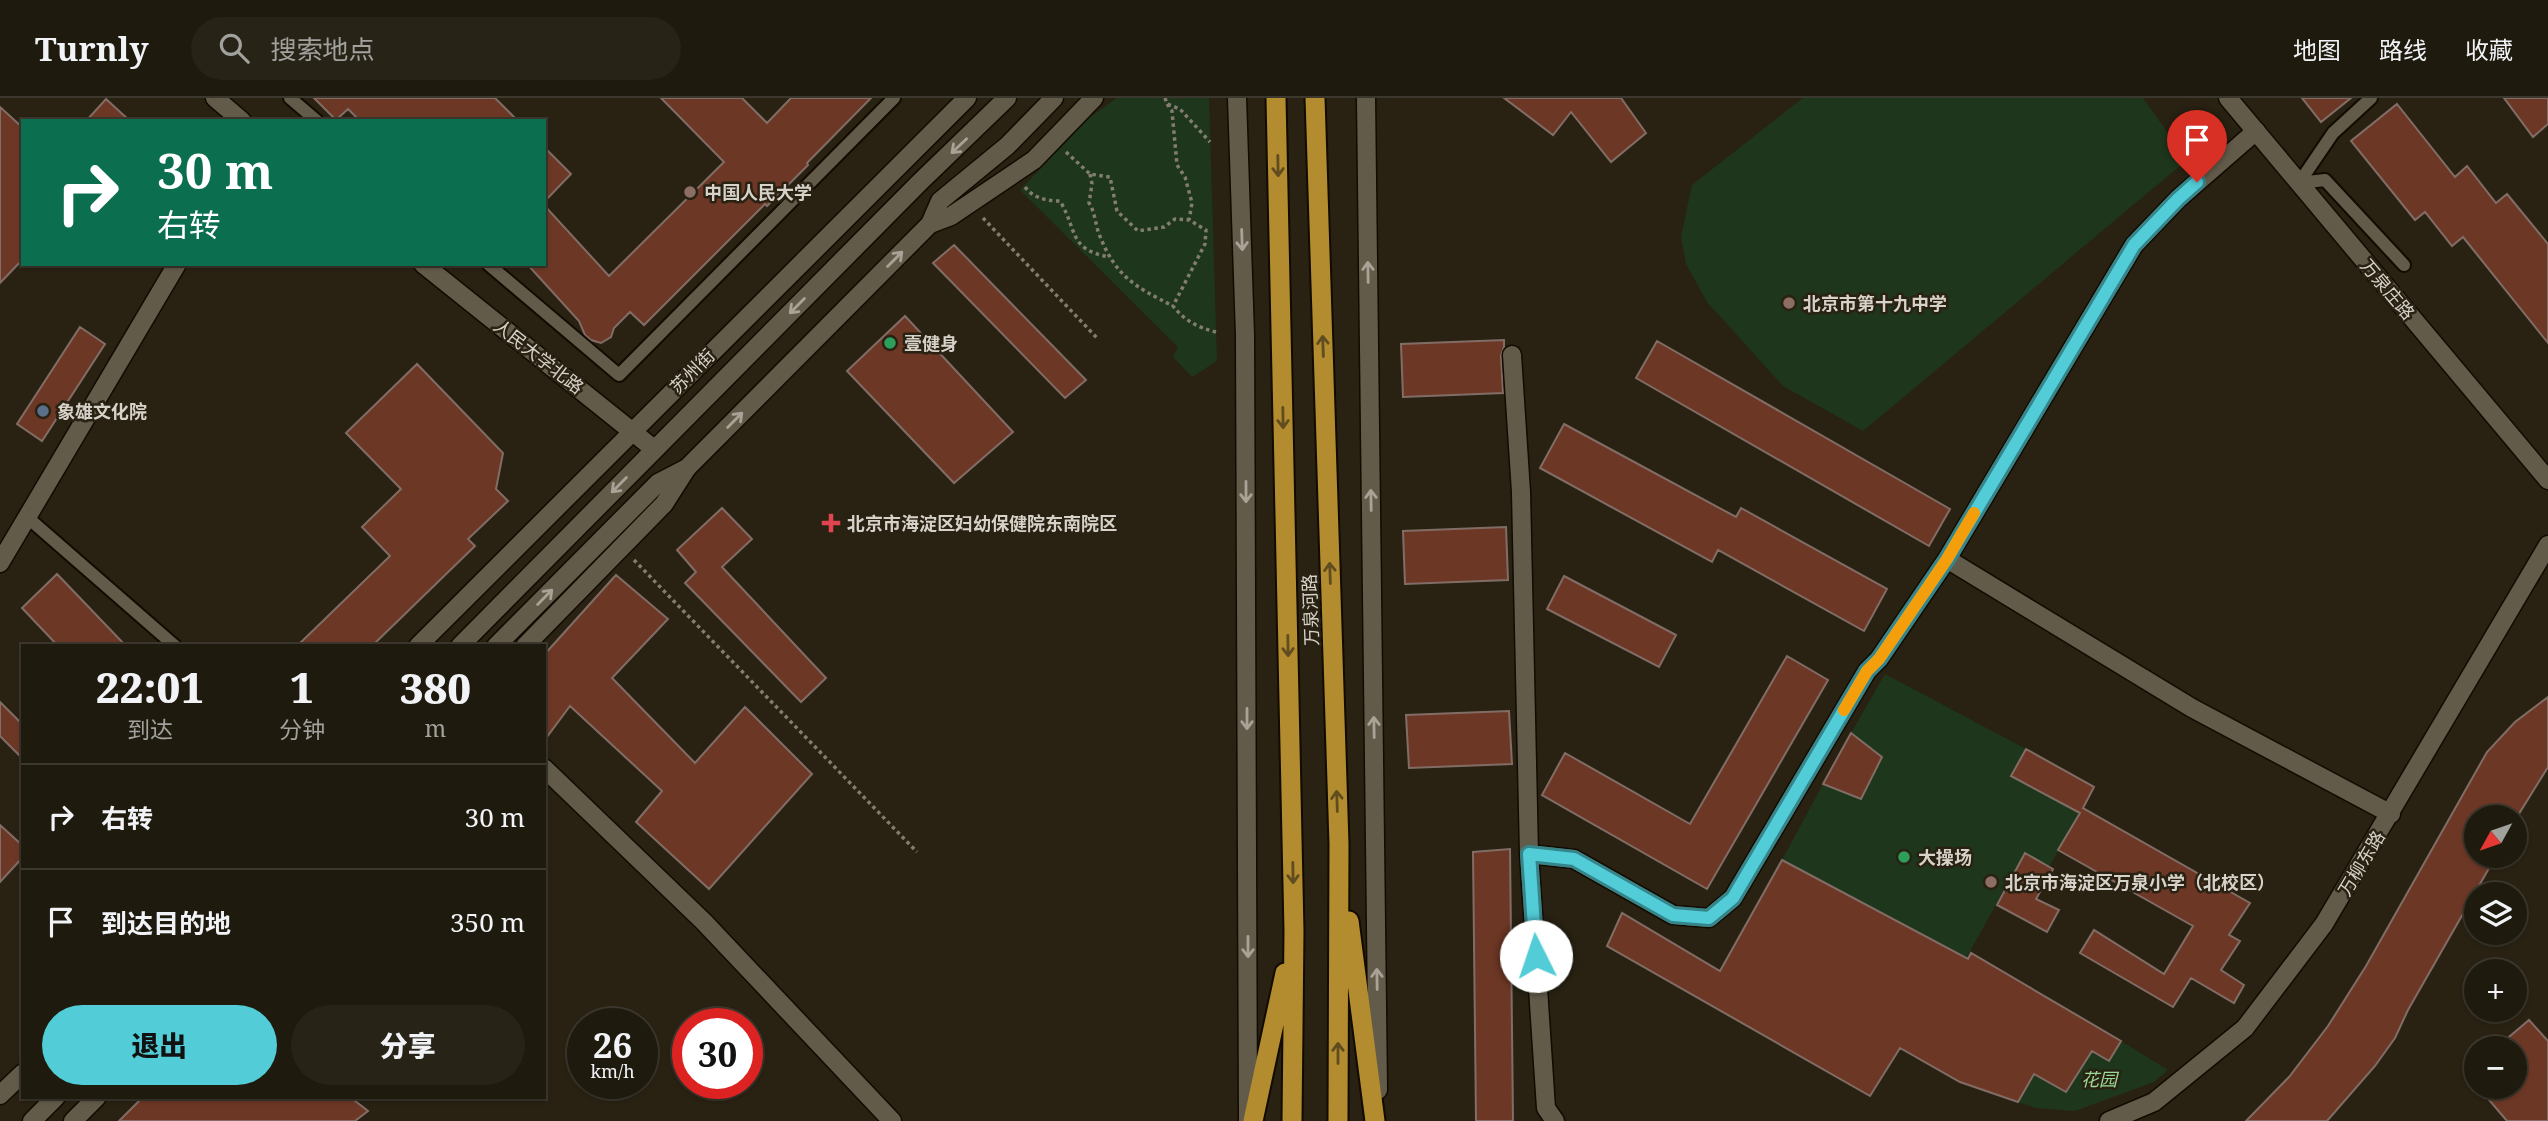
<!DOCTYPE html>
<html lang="zh">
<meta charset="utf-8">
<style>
body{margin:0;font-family:"Noto Serif","Noto Sans SC",serif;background:#272317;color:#f1f3f6;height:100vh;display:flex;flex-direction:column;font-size:26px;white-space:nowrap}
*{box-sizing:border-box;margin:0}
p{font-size:23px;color:#a1a19e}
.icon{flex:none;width:38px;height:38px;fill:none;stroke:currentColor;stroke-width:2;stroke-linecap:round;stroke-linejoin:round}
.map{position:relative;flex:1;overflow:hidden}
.side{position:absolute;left:21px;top:546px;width:525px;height:455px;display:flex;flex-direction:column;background:#1f1a0e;border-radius:0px;box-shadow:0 2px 5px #0004,0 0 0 2px #3c382e}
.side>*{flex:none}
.top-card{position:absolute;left:21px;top:21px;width:525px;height:147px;border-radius:0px;box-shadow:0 2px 5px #0004,0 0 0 2px #3c382e;background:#0b6e4f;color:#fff;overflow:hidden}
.needle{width:46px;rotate:230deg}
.tools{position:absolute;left:2464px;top:707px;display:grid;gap:14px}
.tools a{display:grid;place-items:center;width:63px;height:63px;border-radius:50%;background:#1f1a0e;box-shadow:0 2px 5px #0004,0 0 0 2px #3c382e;font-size:35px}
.speed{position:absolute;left:567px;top:910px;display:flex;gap:14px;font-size:35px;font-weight:700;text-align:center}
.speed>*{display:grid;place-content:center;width:91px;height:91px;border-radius:50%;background:#1f1a0e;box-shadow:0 2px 5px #0004,0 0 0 2px #3c382e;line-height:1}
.speed small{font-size:18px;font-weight:400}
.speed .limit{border:10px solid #d22;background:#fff;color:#111}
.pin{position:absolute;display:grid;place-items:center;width:60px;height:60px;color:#fff;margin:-72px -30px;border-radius:50% 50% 50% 0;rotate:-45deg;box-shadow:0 0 7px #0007}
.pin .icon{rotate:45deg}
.me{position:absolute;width:77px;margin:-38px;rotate:356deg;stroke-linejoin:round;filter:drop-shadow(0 0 5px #0008)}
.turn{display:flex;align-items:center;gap:24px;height:147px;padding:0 21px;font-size:32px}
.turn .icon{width:91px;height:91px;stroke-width:2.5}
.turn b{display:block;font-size:49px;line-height:60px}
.eta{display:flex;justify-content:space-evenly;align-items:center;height:119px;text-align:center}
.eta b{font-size:42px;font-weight:800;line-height:49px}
.cta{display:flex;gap:14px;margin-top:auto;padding:14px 21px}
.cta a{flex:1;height:80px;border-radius:42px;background:#52ccd6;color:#111;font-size:28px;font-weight:800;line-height:80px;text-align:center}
.cta a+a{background:#272317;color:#f1f3f6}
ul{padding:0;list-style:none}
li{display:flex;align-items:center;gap:21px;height:105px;padding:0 21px;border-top:2px solid #3c382e}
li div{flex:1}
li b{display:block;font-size:26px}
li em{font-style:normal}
header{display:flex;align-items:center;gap:42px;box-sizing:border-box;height:98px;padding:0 35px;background:#1f1a0e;border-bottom:2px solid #3c382e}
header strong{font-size:33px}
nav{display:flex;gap:38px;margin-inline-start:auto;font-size:24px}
.search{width:490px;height:63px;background:#272317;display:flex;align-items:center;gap:18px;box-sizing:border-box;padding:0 24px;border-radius:38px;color:#a1a19e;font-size:26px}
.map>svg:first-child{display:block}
</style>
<header>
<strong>Turnly</strong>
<div class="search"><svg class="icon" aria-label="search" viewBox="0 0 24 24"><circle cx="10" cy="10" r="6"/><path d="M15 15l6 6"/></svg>搜索地点</div>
<nav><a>地图</a><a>路线</a><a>收藏</a></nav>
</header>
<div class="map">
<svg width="2548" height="1023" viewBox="0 0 2548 1023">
<rect width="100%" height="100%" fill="#292213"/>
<path fill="#1e361c" d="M1117 0H1209L1217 263 1192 279 1173 259 1178 249 1020 92 1089 20Z
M1803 0H2143L2187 62 1863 333 1783 288 1707 204 1686 166 1681 139 1692 87Z
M1885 576 2026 651 2012 678 2080 715 2049 769 2024 756 1923 938 1958 856 1782 762 1823 686 1861 701 1882 660 1851 635Z
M2121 943 2168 972 2154 984 2075 1013 2036 1010 2018 1004 2034 976 2066 994 2092 953 2109 963Z"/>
<path fill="#6d3725" stroke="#816d66" stroke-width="2" d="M314 0H495L518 23H360L348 11 336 22Z
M661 0H742L767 25 791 0H871L807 65 808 67 767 108 765 106 644 227 630 214 614 230 611 239 601 245 591 242 585 237 579 223 527 166H544V107L609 178 724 64Z
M1504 0H1621L1646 35 1611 64 1571 14 1553 37Z
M2302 0H2351L2321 24Z
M2504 0H2548V26L2533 39Z
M106 1 130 23H86Z
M2397 6 2455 79 2467 68 2496 105 2507 96 2548 146V245L2463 139 2452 148 2425 114 2415 122 2351 43Z
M0 9 23 30V161L0 185Z
M544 49 571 76 544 104Z
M954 147 1086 282 1065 300 933 165Z
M905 218 1013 334 954 385 847 273Z
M80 229 105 246 42 343 17 326Z
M1504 242V249L1501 258 1503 295 1403 299 1401 246Z
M1657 243 1950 411 1929 448 1636 280Z
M417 266 503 355 496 391 508 403 468 441 475 448 372 548H297L390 458 362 429 401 391 346 335Z
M1564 326 1736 419 1741 410 1887 491 1864 533 1718 452 1712 464 1540 370Z
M722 410 752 441 722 469 826 580 801 604 685 485 696 474 677 452Z
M1506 429 1508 482 1405 486 1403 433Z
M57 476 126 548H58L22 510Z
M616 477 668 521 612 580 695 665 745 609 812 676 709 791 636 724 662 693 570 608 544 643V557Z
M1564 478 1676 537 1659 569 1547 511Z
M1787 558 1828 582 1707 791 1542 697 1565 655 1690 726Z
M2548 599V669L2517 719H2476V758H2496L2408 912 2395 940 2375 968 2327 1023H2246L2289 979 2328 928 2366 868 2487 654 2515 624Z
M0 604 23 627V661L0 638Z
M1509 613 1512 666 1409 670 1406 617Z
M1851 635 1882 659 1861 701 1823 686Z
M2026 651 2094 689 2083 710 2250 805 2229 837 2240 843 2221 872 2244 887 2234 905 2191 880 2173 909 2080 855 2094 832 2164 876 2193 828 2058 752 2080 715 2011 678Z
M0 727 23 748V759L0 784Z
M1510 751 1513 1023H1476L1473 754Z
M2025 755 2053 771 2036 801 2059 812 2047 834 1997 807Z
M1782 762 1968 861 1971 855 2121 943 2109 963 2092 953 2066 994 2034 976 2018 1004 1960 984 1900 950 1870 998 1607 848 1622 815 1720 873Z
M2529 922 2548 943V1023H2507L2478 989H2515V950H2496Z
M143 999H350L368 1013 355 1023H119Z"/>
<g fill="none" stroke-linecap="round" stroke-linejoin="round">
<g stroke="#110b01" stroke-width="16">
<path id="service" d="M290 0 317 23
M2299 85 2325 82 2404 167
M2299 85 2333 35 2371 0
M488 166 619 277 894 0
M27 419 175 548"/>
</g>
<g stroke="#110b01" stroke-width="21">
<path id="minor" d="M215 0 242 23
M423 166 654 351
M1512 257 1521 394 1529 756 1546 1010 1555 1023
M1947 461 2192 610 2391 716
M0 465 177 166
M544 670 704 824 892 1023
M1529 756 1574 761 1673 817 1709 820 1733 800 1867 573 1879 561 1947 461 2134 147 2178 101 2256 33"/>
</g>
<g stroke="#110b01" stroke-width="21">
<path id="tertiary" d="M1237 0 1245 237 1248 1022
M1366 0 1378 992
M2228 0 2548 382
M930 126 951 118 1034 62 1094 0
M418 548 967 0
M525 548 664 406 687 370
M73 1023 97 999
M2109 1023 2154 1004 2245 930 2324 826 2548 447"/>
</g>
<g stroke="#110b01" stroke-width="21">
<path id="secondary" d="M460 548 920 84 1007 0
M496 548 658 385 687 370 930 126 940 103 1007 48 1054 0
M0 997 23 975
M32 1023 56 999"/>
</g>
<g stroke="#110b01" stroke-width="23">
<path id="trunk" d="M1276 0 1294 833 1292 1023
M1315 0 1339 746 1338 1023
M1349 823 1375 1023
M1253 1023 1285 875"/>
</g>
<path stroke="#837d71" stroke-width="3.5" stroke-dasharray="3.5 3.5" stroke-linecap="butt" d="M1165 0 1167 6 1180 11 1210 44
M1167 6 1172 13 1177 67 1185 79 1192 105 1189 122
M1066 54 1090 76 1110 79 1117 113 1138 133 1164 129 1175 121 1189 122 1206 132 1205 146 1173 208C1185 223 1197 229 1216 234
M1090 76 1092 86 1089 105C1095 114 1095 125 1099 136 1116 179 1134 188 1173 208
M1025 89C1033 100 1047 103 1060 103 1078 133 1068 151 1109 159
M983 120 1097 240
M634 462 917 754"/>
<use href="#service" stroke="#635b4a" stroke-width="12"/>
<use href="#minor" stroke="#635b4a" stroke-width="18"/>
<use href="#tertiary" stroke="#635b4a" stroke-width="18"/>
<use href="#secondary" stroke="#635b4a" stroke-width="18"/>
<use href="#trunk" stroke="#b28c2f" stroke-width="19"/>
</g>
<defs><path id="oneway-shaft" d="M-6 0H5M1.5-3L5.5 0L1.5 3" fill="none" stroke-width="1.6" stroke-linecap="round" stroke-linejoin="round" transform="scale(1.75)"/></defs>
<g stroke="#a9a296">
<use href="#oneway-shaft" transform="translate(959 48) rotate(137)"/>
<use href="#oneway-shaft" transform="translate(1242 142) rotate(88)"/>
<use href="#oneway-shaft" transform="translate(895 161) rotate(-45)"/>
<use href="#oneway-shaft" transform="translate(1368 174) rotate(-91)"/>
<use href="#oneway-shaft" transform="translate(797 208) rotate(135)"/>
<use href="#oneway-shaft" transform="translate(735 322) rotate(-45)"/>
<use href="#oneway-shaft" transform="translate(619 387) rotate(135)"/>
<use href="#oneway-shaft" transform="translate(1246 394) rotate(90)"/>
<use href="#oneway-shaft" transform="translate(1371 402) rotate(-91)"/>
<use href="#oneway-shaft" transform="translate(545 499) rotate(-45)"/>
<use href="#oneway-shaft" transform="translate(1247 621) rotate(90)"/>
<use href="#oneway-shaft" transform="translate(1374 629) rotate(-91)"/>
<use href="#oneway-shaft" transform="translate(1248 849) rotate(90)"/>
<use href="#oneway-shaft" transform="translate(1377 881) rotate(-91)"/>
</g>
<g stroke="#604c1e">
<use href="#oneway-shaft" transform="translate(1278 68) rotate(89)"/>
<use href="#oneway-shaft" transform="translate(1323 248) rotate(-92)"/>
<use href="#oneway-shaft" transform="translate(1283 320) rotate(89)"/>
<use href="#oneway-shaft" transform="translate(1330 475) rotate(-92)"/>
<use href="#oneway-shaft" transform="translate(1288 548) rotate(89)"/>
<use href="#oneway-shaft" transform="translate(1337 703) rotate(-92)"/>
<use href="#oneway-shaft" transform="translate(1293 775) rotate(89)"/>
<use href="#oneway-shaft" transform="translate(1338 955) rotate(-90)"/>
</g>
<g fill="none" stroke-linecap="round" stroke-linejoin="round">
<g stroke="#35858b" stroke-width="18">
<path id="route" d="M1536 858 1529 756 1574 761 1673 817 1709 820 1733 800 1867 573 1879 561 1947 461 2134 147 2178 101 2197 84"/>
</g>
<use href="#route" stroke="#52ccd6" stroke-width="12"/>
<path stroke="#f59e0b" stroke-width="12" d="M1844 612 1867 573 1879 561 1947 461 1974 415"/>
</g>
<g fill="#8d6e63" stroke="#292213" stroke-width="2.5">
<circle cx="690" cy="94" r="7"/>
<circle cx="1789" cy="205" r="7"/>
<circle cx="1991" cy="784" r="7"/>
</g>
<g fill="#2e9e5b" stroke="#292213" stroke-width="2.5">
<circle cx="890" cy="245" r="7"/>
<circle cx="1904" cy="759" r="7"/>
</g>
<circle fill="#5c6f8a" stroke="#292213" stroke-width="2.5" cx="43" cy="313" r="7"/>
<path fill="#e0444e" stroke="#292213" stroke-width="2.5" d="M827.5 414.5h7v7h7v7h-7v7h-7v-7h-7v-7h7z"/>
<g text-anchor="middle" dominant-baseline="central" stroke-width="5" stroke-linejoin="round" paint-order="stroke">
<g font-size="18" font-weight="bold" fill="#d7d2c9" stroke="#292213" text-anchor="start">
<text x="704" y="94">中国人民大学</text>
<text x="1803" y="205">北京市第十九中学</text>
<text x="904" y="245">壹健身</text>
<text x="57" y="313">象雄文化院</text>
<text x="847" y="425">北京市海淀区妇幼保健院东南院区</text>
<text x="1918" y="759">大操场</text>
<text x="2005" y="784">北京市海淀区万泉小学（北校区）</text>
</g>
<g font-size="18" fill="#d7d2c9" stroke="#292213">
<text transform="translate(2388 191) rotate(50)">万泉庄路</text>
<text transform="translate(539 258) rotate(38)">人民大学北路</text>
<text transform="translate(692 273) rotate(-45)">苏州街</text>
<text transform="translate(1310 512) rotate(-92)">万泉河路</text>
<text transform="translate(2361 765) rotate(-59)">万柳东路</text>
</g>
<g font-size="18" font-style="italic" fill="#99d895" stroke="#292213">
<text x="2099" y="981">花园</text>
</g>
</g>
</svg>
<div class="tools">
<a><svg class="needle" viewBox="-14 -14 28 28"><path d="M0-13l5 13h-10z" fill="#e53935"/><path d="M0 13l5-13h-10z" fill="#a1a19e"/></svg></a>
<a><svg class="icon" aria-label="layers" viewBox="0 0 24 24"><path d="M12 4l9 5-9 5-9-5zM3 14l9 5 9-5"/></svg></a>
<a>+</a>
<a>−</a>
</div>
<div class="speed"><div>26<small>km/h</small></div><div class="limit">30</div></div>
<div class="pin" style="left:2197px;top:84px;background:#d93025"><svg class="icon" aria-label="arrive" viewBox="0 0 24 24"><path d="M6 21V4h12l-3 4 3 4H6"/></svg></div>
<svg class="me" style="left:1536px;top:858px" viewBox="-20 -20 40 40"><circle r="19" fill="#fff"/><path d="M0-13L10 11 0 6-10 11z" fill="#52ccd6"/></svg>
<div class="top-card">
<div class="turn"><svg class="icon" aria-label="right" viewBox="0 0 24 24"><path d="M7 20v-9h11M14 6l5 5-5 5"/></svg><div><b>30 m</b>右转</div></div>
</div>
<section class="side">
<div class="eta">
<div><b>22:01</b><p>到达</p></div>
<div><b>1</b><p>分钟</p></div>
<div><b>380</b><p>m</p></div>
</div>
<ul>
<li><svg class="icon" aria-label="right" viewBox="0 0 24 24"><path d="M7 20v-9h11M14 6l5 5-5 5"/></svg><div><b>右转</b></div><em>30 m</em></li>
<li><svg class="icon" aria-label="arrive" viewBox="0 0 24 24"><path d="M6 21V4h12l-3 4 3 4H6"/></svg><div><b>到达目的地</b></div><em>350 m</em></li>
</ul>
<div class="cta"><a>退出</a><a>分享</a></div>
</section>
</div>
